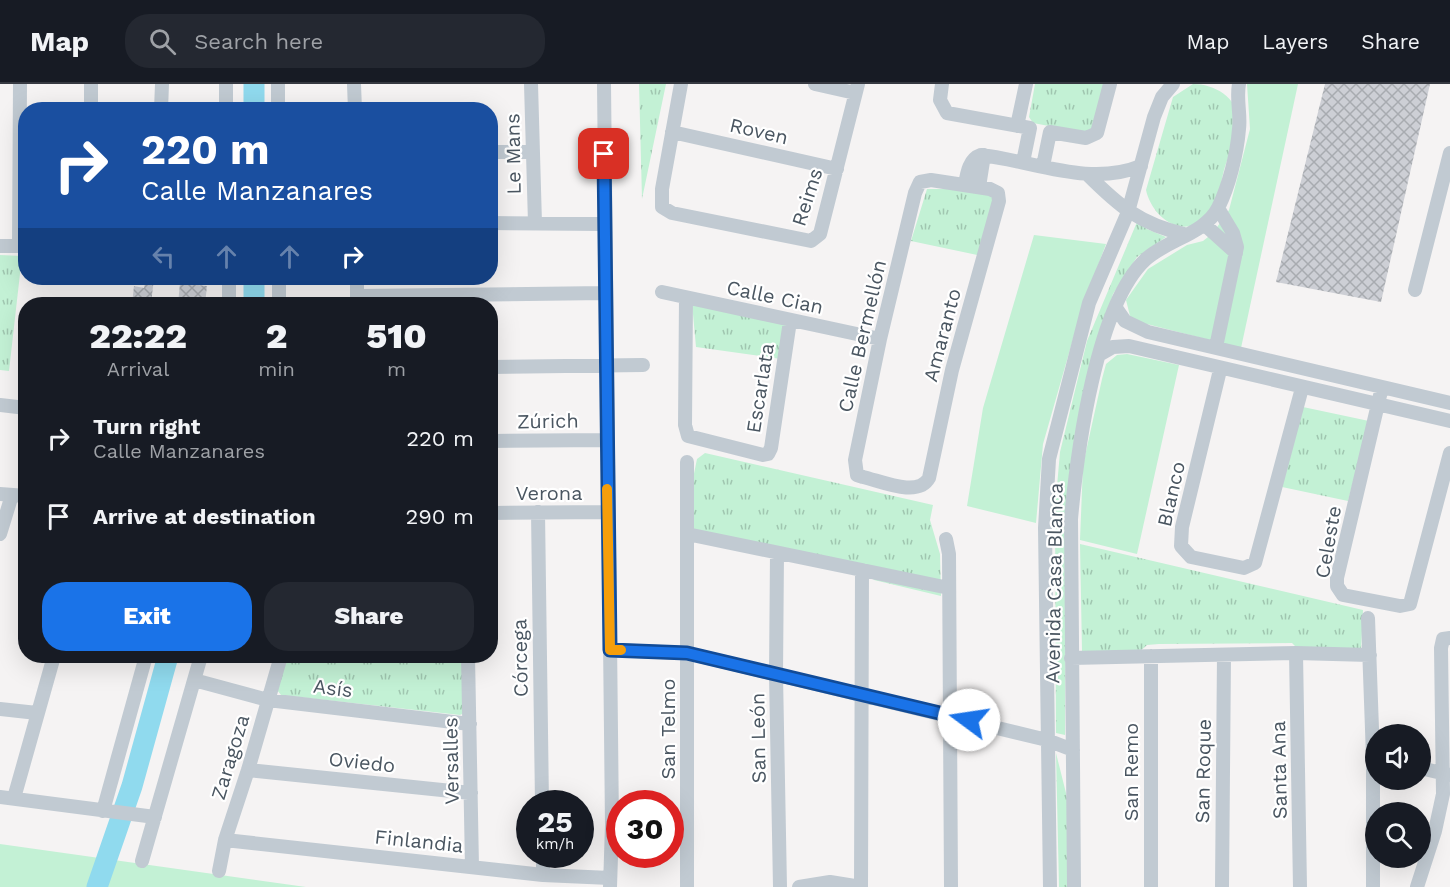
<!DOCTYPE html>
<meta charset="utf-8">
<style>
body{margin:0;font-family:"Work Sans",sans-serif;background:#242831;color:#f1f3f6;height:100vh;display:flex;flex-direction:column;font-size:22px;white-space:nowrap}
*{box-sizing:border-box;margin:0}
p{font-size:20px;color:#9ea1a6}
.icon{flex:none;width:33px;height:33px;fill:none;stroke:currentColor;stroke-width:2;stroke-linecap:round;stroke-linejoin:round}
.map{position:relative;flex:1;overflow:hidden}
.drawer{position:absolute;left:18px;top:213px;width:480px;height:366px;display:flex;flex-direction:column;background:#171b24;border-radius:24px;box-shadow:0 6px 24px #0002}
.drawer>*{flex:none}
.top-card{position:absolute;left:18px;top:18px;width:480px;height:183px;border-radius:24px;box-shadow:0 6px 24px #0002;background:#1a4fa0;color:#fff;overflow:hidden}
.tools{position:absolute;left:1365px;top:640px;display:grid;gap:12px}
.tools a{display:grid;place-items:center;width:66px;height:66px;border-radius:50%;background:#171b24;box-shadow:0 6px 24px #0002;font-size:30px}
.speed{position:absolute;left:516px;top:706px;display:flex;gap:12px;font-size:30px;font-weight:700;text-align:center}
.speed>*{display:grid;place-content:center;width:78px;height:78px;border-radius:50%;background:#171b24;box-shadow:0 6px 24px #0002;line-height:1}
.speed small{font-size:15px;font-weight:400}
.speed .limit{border:9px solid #d22;background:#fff;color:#111}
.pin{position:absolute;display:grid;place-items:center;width:51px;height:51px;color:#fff;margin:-26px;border-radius:12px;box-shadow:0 3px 9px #0006}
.me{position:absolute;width:66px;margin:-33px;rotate:284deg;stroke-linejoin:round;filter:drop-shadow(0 0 4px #0008)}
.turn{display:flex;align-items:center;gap:21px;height:126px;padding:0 24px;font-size:27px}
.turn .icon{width:78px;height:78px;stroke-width:2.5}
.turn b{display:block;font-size:42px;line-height:51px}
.lanes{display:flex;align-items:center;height:57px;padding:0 24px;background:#0003;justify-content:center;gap:30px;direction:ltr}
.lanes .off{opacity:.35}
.eta{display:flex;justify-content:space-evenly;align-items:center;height:102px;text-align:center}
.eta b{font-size:36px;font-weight:800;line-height:42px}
.primary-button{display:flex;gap:12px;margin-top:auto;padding:12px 24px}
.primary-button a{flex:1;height:69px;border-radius:24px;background:#1a73e8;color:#fff;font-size:24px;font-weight:800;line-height:69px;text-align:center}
.primary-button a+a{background:#242831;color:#f1f3f6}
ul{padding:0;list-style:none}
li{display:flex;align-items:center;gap:18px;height:78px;padding:0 24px}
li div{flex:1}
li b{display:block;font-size:22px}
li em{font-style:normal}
header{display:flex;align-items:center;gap:36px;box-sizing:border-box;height:84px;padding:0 30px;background:#171b24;border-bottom:2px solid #363941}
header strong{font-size:28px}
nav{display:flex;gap:33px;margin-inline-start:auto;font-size:21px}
.search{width:420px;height:54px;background:#242831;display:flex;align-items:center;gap:15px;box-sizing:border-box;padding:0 21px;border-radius:24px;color:#9ea1a6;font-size:22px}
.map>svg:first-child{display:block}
</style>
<header>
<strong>Map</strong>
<div class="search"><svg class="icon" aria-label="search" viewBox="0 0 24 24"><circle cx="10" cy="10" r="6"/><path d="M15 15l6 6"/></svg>Search here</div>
<nav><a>Map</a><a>Layers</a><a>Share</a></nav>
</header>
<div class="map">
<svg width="1450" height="803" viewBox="0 0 1450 803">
<defs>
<pattern id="park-tufts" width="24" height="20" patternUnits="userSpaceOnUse" patternTransform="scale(1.5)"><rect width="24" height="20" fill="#c3f1d5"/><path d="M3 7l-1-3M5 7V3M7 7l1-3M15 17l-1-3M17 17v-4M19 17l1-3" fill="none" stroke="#a0c6b0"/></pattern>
<pattern id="building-cross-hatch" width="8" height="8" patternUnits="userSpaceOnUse" patternTransform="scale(1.5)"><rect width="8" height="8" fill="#cdcfd5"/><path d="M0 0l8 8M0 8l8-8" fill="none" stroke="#a8abb0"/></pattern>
</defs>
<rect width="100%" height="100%" fill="#f5f3f3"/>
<path fill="#c3f1d5" d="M1247 0H1298L1241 264 1131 236 1126 216 1148 185 1187 161 1203 157 1213 149 1229 126 1250 45Z
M1034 151 1106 160 1081 227 1043 360 1036 439 967 422 983 324Z
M1127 270 1179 281 1137 470 1080 456 1083 381 1102 295 1106 280 1117 271Z
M0 760 306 803H0Z"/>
<path fill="url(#park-tufts)" d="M639 0H666L642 115Z
M1035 0H1104L1097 40 1086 49 1033 39 1029 33Z
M1193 0C1214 0 1238 13 1238 37 1238 52 1228 71 1224 86 1220 102 1218 125 1203 136 1178 155 1151 130 1146 106L1173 13Z
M927 105H964L991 109 998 118 982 172 911 157Z
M1137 138 1147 145 1166 153 1137 173 1113 210 1091 281 1066 453 1065 651 1056 649 1055 425 1060 368 1087 257Z
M0 171 22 172 9 287 0 286Z
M692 219 786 240 781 275 696 263Z
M1303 323 1369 337 1348 417 1282 403Z
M705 369 933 421 930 436 940 470 941 512 874 496 862 481 701 458 691 442 690 409 697 375Z
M1080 460 1363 526 1361 567 1299 566 1292 559 1159 560 1147 561 1137 570 1082 568Z
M288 572H462L464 629 460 631 281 611 277 606Z
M1056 669 1067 713 1068 803H1059Z"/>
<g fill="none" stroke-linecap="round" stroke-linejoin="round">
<path stroke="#90daee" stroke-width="21" d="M254 26V0
M254 194V220
M97 803 132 702 168 572"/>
</g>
<path fill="url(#building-cross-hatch)" d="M1325 0H1430L1381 218 1276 198Z
M146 194H154L151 220H132L134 202 144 204Z
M180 199 207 202 205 220H178Z"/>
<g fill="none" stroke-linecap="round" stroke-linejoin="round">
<path stroke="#c1cad2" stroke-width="14" d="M226 0V26
M278 0V26
M354 0 355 26
M531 0 535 139
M604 0 612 741 610 803
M681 0 662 105V123L672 129 811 157 820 150 858 0
M815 0 855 9
M942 0 940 16 947 29 1030 44 1023 78
M91 26V0
M161 26 162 0
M1017 42 1026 0
M672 48 837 85
M490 68H532
M1043 82 1050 48 1086 54 1097 49 1110 0
M1088 91C1119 122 1140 140 1184 150
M931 96 990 105 998 109 999 117 952 286 929 394C918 414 881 397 863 393L857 391 855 376 880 255 915 109 920 98Z
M965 101C967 89 969 75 981 71 1034 77 1089 103 1141 82
M979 103 984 71
M490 139 604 140
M1205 141 1236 169
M0 162H26
M19 162 20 0
M229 194V220
M279 194V220
M1415 206 1450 69
M662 208 880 255
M357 212 605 209
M686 214 685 341 688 352 763 371 768 370 771 364 790 237
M357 218V194
M1116 224 1125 237 1148 248 1450 319
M1216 263 1237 163 1233 149 1218 124
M1099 271 1113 263 1129 262 1450 337
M490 283 643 281
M1220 286 1182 443 1181 462 1191 473 1244 484 1255 479 1302 304
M1382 303 1337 494V502L1343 511 1400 522 1410 520 1450 369
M0 321 26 324
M490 357 606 356
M0 410 26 412
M538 428 542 720
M490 429 607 428
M0 450 12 411
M687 450 949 504
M946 455 949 470 951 803
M777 469 776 591 780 803
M1368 534 1373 673V803
M610 566 687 569 1047 656 1073 666
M1296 569 1300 803
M468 572 472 783
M1151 572V803
M1071 574 1296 569 1370 571
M194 596 268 616 470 640
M0 625 37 629
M1420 684 1450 691
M248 686 471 709
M0 713 155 733
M14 714 54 572
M103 727 146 572
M225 756 543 791 610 794
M543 771V791
M142 777 201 572
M219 787 225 756 248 686 281 572
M687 803V378
M799 803 830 798 861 803
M861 803 862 486
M1050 803 1045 444 1049 375 1089 219 1128 128 1154 33 1162 13 1173 0
M1074 803 1071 435C1077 369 1096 222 1145 176 1166 156 1205 150 1218 124 1229 102 1237 70 1239 45 1241 30 1236 15 1239 0
M1222 803 1224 571
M1417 803 1435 747 1443 710 1441 564 1443 555 1450 554"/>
</g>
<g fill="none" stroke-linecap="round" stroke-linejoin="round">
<g stroke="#114b97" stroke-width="15">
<path id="route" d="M604 70 610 566 687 569 969 636"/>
</g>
<use href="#route" stroke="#1a73e8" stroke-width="10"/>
<path stroke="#f59e0b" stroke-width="10" d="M607 405 610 566H621"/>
</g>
<g text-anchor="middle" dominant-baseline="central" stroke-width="4.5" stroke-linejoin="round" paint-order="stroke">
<g font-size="20" fill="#4a5661" stroke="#fff">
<text transform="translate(759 47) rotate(13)">Roven</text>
<text transform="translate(513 70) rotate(-91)">Le Mans</text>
<text transform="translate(807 113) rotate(-72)">Reims</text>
<text transform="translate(775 213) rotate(12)">Calle Cian</text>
<text transform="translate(942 251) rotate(-75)">Amaranto</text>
<text transform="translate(862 252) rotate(-77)">Calle Bermellón</text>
<text transform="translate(760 304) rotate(-81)">Escarlata</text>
<text transform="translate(548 337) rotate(-1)">Zúrich</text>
<text x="549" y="409">Verona</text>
<text transform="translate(1171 410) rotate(-77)">Blanco</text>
<text transform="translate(1328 458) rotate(-80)">Celeste</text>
<text transform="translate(1054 499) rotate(-89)">Avenida Casa Blanca</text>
<text transform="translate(520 574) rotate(-91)">Córcega</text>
<text transform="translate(333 604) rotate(7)">Asís</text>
<text transform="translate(668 645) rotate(-90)">San Telmo</text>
<text transform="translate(758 654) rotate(-91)">San León</text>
<text transform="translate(230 673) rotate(-73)">Zaragoza</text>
<text transform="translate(451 677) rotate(-91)">Versalles</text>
<text transform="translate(362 678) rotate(6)">Oviedo</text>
<text transform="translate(1279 686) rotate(-91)">Santa Ana</text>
<text transform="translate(1203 687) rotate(-89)">San Roque</text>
<text transform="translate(1131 688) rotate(-90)">San Remo</text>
<text transform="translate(419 757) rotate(6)">Finlandia</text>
</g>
</g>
</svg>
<div class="tools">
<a><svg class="icon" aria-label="sound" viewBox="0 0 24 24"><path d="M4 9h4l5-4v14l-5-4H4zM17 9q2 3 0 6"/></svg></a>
<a><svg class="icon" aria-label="search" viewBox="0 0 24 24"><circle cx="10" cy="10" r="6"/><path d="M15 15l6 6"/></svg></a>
</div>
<div class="speed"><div>25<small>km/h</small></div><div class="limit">30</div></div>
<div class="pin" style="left:604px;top:70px;background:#d93025"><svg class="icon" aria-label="arrive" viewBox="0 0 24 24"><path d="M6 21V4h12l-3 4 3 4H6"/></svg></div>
<svg class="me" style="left:969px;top:636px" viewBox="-20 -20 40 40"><circle r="19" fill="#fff"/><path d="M0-13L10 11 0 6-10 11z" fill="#1a73e8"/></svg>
<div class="top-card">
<div class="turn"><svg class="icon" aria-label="right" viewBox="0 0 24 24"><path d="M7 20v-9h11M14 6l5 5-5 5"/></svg><div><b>220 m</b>Calle Manzanares</div></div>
<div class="lanes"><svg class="icon off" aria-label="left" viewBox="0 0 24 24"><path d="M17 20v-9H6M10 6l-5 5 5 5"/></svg><svg class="icon off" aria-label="ahead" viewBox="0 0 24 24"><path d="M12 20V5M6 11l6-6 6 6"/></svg><svg class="icon off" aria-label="ahead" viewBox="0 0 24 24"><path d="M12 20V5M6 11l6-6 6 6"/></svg><svg class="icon" aria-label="right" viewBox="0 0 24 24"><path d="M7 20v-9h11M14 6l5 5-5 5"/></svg></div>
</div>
<section class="drawer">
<div class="eta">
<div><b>22:22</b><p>Arrival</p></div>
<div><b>2</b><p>min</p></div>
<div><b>510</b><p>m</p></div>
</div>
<ul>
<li><svg class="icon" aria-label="right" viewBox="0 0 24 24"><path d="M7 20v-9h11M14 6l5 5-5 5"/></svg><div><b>Turn right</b><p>Calle Manzanares</p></div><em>220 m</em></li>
<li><svg class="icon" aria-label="arrive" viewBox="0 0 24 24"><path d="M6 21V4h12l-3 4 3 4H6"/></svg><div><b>Arrive at destination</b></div><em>290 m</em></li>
</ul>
<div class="primary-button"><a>Exit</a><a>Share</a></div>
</section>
</div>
